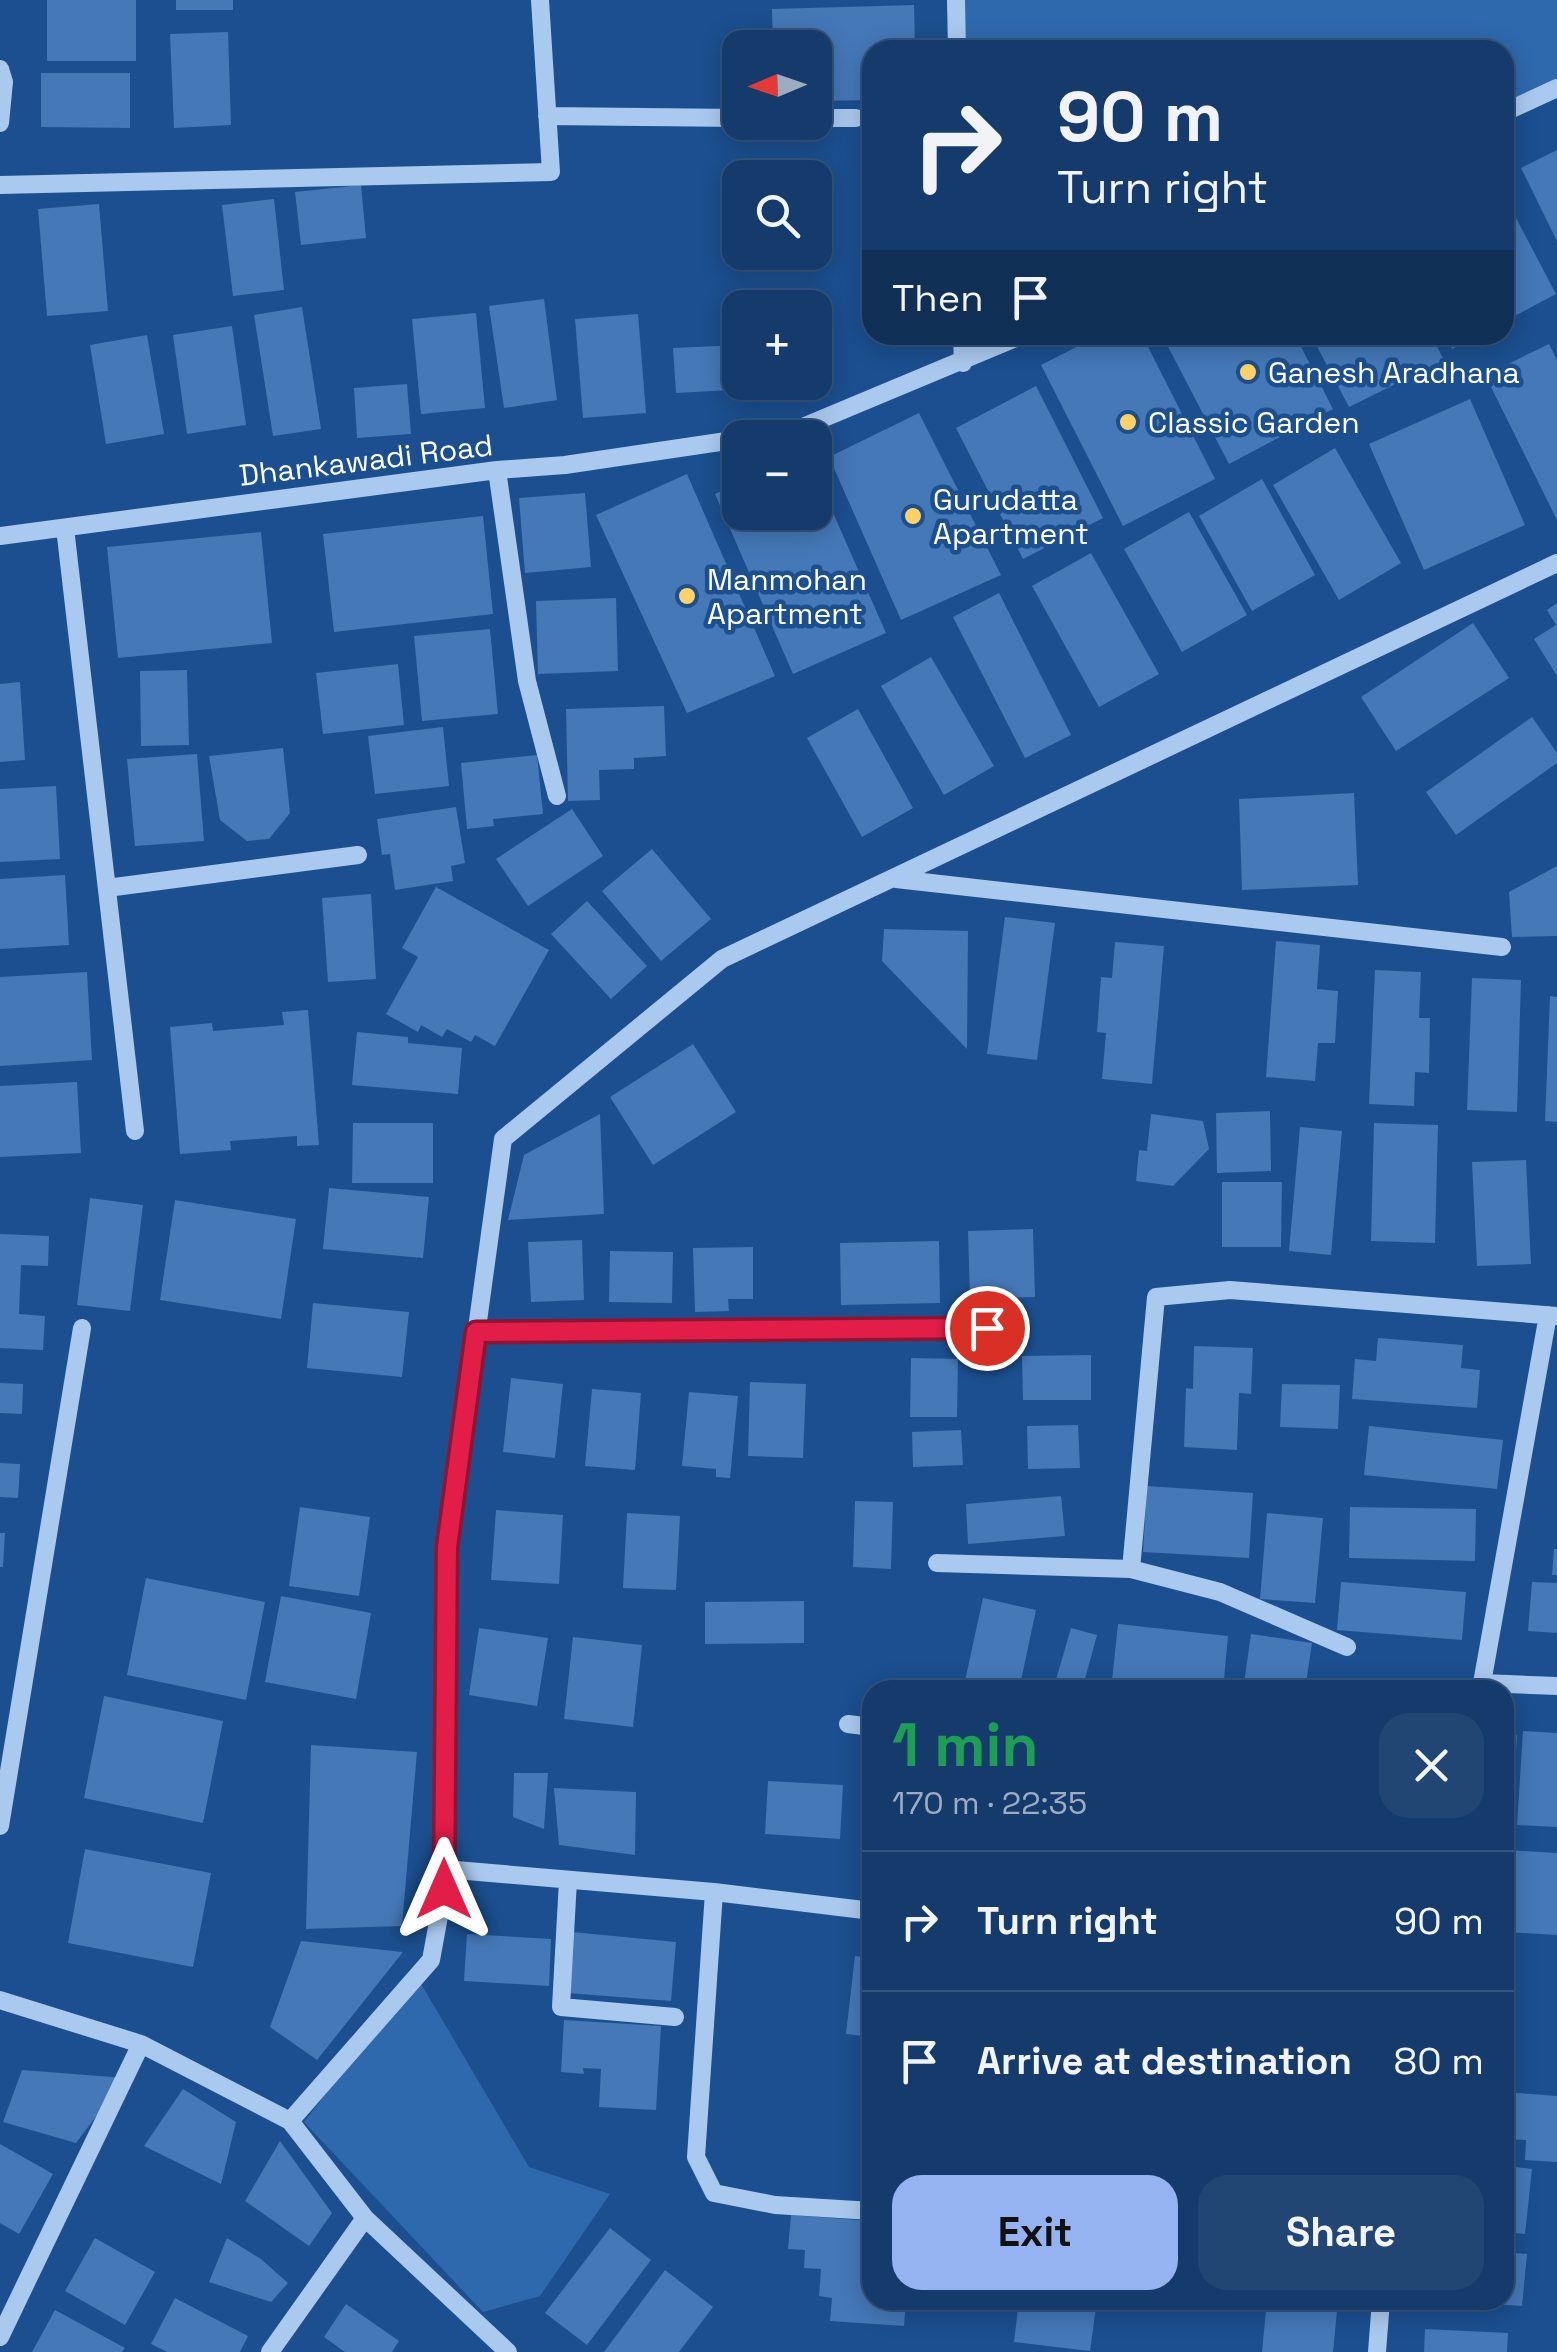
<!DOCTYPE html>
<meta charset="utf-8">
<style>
body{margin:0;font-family:"Space Grotesk",sans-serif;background:#214673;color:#f1f3f6;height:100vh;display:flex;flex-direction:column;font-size:38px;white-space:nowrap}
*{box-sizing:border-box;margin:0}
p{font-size:32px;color:#9dadc1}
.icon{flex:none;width:55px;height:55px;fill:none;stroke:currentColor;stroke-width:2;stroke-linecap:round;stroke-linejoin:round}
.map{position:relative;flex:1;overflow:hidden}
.drawer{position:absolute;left:862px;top:1680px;width:652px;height:630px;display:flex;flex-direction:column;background:#143b6b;border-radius:30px;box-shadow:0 5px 25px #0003,0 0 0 2px #33557e}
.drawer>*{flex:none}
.guide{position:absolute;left:862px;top:40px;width:652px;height:305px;border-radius:30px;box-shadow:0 5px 25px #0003,0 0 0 2px #33557e;background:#143b6b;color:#f1f3f6;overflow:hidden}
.needle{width:65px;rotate:268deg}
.tools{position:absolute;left:722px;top:30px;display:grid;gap:20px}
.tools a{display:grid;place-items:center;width:110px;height:110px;border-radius:20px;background:#143b6b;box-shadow:0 5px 25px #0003,0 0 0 2px #33557e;font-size:50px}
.pin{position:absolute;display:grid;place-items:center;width:85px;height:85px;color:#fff;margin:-42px;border:5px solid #fff;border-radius:50%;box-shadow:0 2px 10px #0007}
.me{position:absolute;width:110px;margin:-55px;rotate:0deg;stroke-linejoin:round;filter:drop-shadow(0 0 8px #0008)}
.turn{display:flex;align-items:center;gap:35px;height:210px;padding:0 30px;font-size:45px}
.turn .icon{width:130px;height:130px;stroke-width:2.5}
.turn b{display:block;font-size:70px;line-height:85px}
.then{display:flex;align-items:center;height:95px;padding:0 30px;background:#0003;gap:20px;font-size:38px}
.round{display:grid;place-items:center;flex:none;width:105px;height:105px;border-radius:30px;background:#214673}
.summary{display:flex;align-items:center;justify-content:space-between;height:170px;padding:0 30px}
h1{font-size:60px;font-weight:700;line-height:75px;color:#1e9e55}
.primary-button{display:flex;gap:20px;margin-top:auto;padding:20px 30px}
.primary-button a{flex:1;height:115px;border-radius:30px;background:#95b2f1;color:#111;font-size:40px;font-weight:700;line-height:115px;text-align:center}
.primary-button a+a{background:#214673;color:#f1f3f6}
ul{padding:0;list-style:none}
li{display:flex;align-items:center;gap:30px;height:140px;padding:0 30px;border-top:2px solid #33557e}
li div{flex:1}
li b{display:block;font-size:38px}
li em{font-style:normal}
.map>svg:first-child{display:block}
</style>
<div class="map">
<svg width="1557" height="2352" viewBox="0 0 1557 2352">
<rect width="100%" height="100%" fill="#1b4f8f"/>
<path fill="#2e69ad" d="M956 0H1557V89L1505 113V50H957Z
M417 1977 529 2167 610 2194 540 2296 483 2312 304 2122Z"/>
<path fill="#4478b7" d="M47 0H136V61H47Z
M176 0H233V10H176Z
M914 5 915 50H872V100L815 101V48H773L772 9Z
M228 32 231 125 174 128 170 34Z
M41 73H130V128L41 127Z
M1557 150V241L1521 168Z
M361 185 366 238 301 245 295 192Z
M1505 197 1556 294 1505 321Z
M274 199 284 290 233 296 222 205Z
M99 204 108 311 47 316 38 209Z
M544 299 557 400 504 408 489 306Z
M302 307 321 429 273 436 254 315Z
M476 313 485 408 421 414 412 319Z
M638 314 646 413 583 418 575 319Z
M232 326 246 425 187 434 173 335Z
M147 335 164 434 106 444 90 345Z
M1100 335H1142L1215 479 1123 526 1041 365Z
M1162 335H1295L1333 409 1229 464Z
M1311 335H1431L1444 360 1349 407Z
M1445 335H1479L1452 349Z
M1549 344 1557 360V520L1485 375Z
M740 345V382H750V389L676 393 673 348Z
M407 384 411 434 357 438 354 388Z
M1036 386 1103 518 1023 559 956 428Z
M1470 399 1525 525 1424 570 1369 444Z
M919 413 1001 575 901 620 829 457Z
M1335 448 1401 563 1339 600 1273 485Z
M815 472 886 633 793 674 715 494 740 482V512H815Z
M687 474 775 676 687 713 596 515Z
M1262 479 1315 575 1252 611 1199 516Z
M585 493 591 567 525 573 519 498Z
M1189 512 1247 615 1182 652 1124 549Z
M483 516 493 614 334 632 323 534Z
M261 532 272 643 118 658 107 547Z
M1091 553 1159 674 1099 707 1032 586Z
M999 593 1071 735 1025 758 953 617Z
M616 598 618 671 538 674 536 601Z
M1557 603V676L1534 639 1556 625 1547 610Z
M1473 623 1509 678 1396 751 1361 697Z
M490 629 498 714 422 721 414 636Z
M931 657 994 766 944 795 881 686Z
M398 664 404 725 323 734 316 673Z
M187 670 189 745 141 746 140 671Z
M20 682 25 760 0 762V684Z
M664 706 666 756 634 758V769L599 770 600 800 568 801 566 709Z
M858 709 913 808 862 837 807 738Z
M1532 717 1557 753V763L1456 835 1426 792Z
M443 727 449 786 375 794 368 736Z
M283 748 290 813 269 839 247 841 220 820 209 756Z
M197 754 204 841 135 846 127 759Z
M537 755 543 814 493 819 494 826 467 829 461 763Z
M56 786 60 859 0 862V789Z
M1354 793 1358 885 1242 890 1239 799Z
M456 807 465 863 451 866 453 881 395 890 390 854 382 855 377 819Z
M572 809 603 856 528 906 496 859Z
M652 849 711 919 661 961 602 891Z
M1557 866V936L1512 937 1509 892Z
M65 875 69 945 0 949V879Z
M436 887 549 950 495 1046 475 1035 471 1042 447 1029 442 1037 421 1025 418 1032 386 1014 418 957 402 948Z
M371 894 376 979 328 982 322 898Z
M587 901 647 966 611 999 551 934Z
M1005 917 1055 923 1037 1060 987 1054Z
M884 929 968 931 967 1049 882 961Z
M1276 941 1320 945 1317 989 1338 991 1335 1043H1318L1315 1081 1266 1077Z
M1115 942 1164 946 1152 1084 1102 1079 1106 1033 1097 1032 1101 977 1112 978Z
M1375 970 1421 972 1419 1018H1430L1429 1073 1415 1072 1414 1106 1369 1104Z
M87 972 92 1060 0 1066V977Z
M1472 978 1521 980 1517 1112 1467 1110Z
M1550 996 1557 997V1122L1545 1121Z
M308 1010 319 1145 297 1146V1136L230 1141 231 1150 180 1154 170 1027 212 1023 213 1031 284 1025 282 1012Z
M357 1032 408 1037V1043L462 1048 458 1094 352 1085Z
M693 1044 736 1112 653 1165 610 1097Z
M77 1082 81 1153 0 1157V1086Z
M1270 1111 1271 1171 1217 1173 1216 1113Z
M600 1114 604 1214 508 1220 524 1155Z
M1151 1114 1203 1121 1209 1149 1173 1186 1136 1181 1139 1150 1147 1151Z
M353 1123H433V1183H352Z
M1374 1123 1438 1125 1435 1243 1371 1241Z
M1300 1127 1342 1131 1331 1255 1289 1251Z
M1526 1160 1531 1264 1477 1266 1472 1162Z
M1222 1182H1282L1281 1247H1222Z
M329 1188 429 1197 423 1258 323 1249Z
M90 1198 143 1205 130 1311 77 1305Z
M175 1200 296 1219 281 1319 160 1300Z
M1033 1229 1035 1297 970 1299 968 1231Z
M0 1234 49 1236 48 1266 21 1265 19 1314 45 1316 43 1350 0 1348Z
M582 1240 584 1300 531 1302 528 1242Z
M939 1241 940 1303 841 1305 840 1243Z
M753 1247V1299H728L729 1311 695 1312 693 1248Z
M610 1251 673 1252 672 1303 609 1302Z
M313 1303 409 1312 402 1377 307 1368Z
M1378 1338 1463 1345 1461 1368 1480 1370 1477 1408 1352 1399 1355 1359 1376 1361Z
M1194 1346 1253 1348 1251 1394 1239 1393 1237 1450 1184 1447 1186 1388 1193 1389Z
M1091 1355V1400H1023L1022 1356Z
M911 1358 958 1359 957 1417H910Z
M511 1378 563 1384 555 1458 503 1452Z
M750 1382 806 1384 803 1458 748 1456Z
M0 1383 23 1384 22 1414 0 1413Z
M1282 1384 1340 1385 1338 1429 1280 1427Z
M592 1389 641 1393 635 1470 585 1466Z
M689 1392 738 1396 730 1478 716 1477V1469L682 1466Z
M1078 1425 1080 1468 1028 1469 1027 1426Z
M1369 1426 1503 1440 1497 1489 1364 1475Z
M961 1430 963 1465 913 1467 912 1432Z
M0 1463 20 1464 18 1498 0 1497Z
M1147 1486 1253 1493 1249 1558 1143 1552Z
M1061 1496 1065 1536 968 1544 966 1504Z
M855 1501 893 1502 891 1569 853 1567Z
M300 1507 370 1517 359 1596 289 1586Z
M1350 1507 1476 1509 1475 1561 1349 1558Z
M496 1510 563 1515 559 1584 491 1580Z
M627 1513 680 1516 676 1590 623 1588Z
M1267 1513 1323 1518 1315 1603 1260 1599Z
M0 1533H5L3 1567H0Z
M1554 1549H1557V1575H1552Z
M146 1578 265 1602 246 1700 127 1675Z
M1341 1582 1466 1592 1462 1640 1337 1630Z
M1532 1582 1557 1583V1633L1528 1631Z
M281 1596 371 1613 356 1699 265 1682Z
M983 1598 1036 1610 1019 1690H963Z
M804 1601V1643L705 1644V1602Z
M1118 1624 1228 1636 1223 1690H1111Z
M479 1628 548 1638 537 1706 469 1695Z
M1071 1628 1097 1635 1082 1690H1053Z
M1251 1634 1312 1643 1305 1690H1243Z
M573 1637 642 1645 633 1727 564 1719Z
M104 1696 223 1721 203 1823 84 1798Z
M1523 1731 1557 1733V1827L1517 1825Z
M1505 1734 1517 1735 1510 1842 1505 1841Z
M311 1745 417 1752 402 1926 306 1929Z
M514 1773H548L544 1829 513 1817Z
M768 1781 843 1785 840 1839 765 1834Z
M554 1788 636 1792 635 1855 559 1845Z
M85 1849 211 1873 193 1967 68 1943Z
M1505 1850 1557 1853V1935L1505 1932Z
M572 1932 676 1942 671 2001 567 1993Z
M467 1934 551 1939 549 1986 464 1981Z
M301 1941 403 1952 317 2060 270 2027Z
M855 1956 872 1958V2037L846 2034Z
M564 2020 661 2026 656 2110 599 2107 601 2069 583 2068 584 2074 561 2072Z
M22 2070 125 2078 76 2143 3 2122Z
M183 2089 236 2122 221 2184 144 2146Z
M1505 2092 1557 2096V2162L1525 2160 1526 2140 1505 2139Z
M280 2141 332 2213 309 2246 245 2201Z
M0 2144 53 2174 19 2234 0 2223Z
M1505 2166 1532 2169 1525 2234 1505 2232Z
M791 2215 872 2221V2300H906L904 2326 830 2321 832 2298 819 2296 821 2269 804 2268 805 2250 788 2249Z
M610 2228 651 2260 587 2345 545 2313Z
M95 2238 155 2272 125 2325 65 2291Z
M227 2238 261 2259 288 2283 271 2302 209 2282Z
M1505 2252 1527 2254 1522 2306 1480 2303V2300H1505Z
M665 2270 713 2307 679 2352H604Z
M175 2298 248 2336 240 2352H167L151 2344Z
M1019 2300H1097L1090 2351 1014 2342Z
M1267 2300H1338L1333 2352H1262Z
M346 2304 399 2341 392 2352H345L324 2337Z
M55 2310 125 2348 122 2352H32Z
M1425 2329 1508 2333 1507 2352H1424Z"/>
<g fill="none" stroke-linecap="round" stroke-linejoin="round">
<path stroke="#a9c9ee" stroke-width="18" d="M956 0 957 50
M0 69 4 82 0 123
M1505 112 1557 88
M547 116 740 118
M815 118H856
M0 185 551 172 540 0
M962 335 963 363
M750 438 793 431 1023 335
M497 470 527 681 557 796
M65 528 135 1131
M0 536 497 470 565 465 740 439
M896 879 1502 947
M107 888 358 855
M476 1332 987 1328
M937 1563 1131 1569 1156 1297 1230 1290 1557 1316
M1131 1569 1220 1592 1347 1647
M1482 1683 1557 1686
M1473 1690 1482 1683 1548 1315
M848 1724 872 1727
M0 1826 82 1328
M444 1869 714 1892 872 1911
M568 1880 561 2007 675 2017
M714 1892 696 2157 714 2193 775 2205 872 2211
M0 2000 141 2044 290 2121 365 2218 508 2352
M290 2121 431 1960 444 1889 447 1547 503 1139 722 959 1557 563
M0 2337 141 2044
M270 2352 365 2218
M1377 2352 1381 2300"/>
</g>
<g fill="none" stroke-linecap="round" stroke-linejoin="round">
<g stroke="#92132f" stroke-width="25">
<path id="route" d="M444 1889 447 1547 476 1332 987 1328"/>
</g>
<use href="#route" stroke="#e11d48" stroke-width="18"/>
</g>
<g fill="#ffd166" stroke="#1b4f8f" stroke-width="4">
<circle cx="1248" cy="372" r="10"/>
<circle cx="1128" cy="422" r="10"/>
<circle cx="913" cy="516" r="10"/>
<circle cx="687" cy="596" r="10"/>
</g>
<g text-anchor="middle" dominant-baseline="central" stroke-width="9" stroke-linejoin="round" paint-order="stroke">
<g font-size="30" fill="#fff" stroke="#1b4f8f" text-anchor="start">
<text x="1268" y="372">Ganesh Aradhana</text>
<text x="1148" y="422">Classic Garden</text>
<text x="933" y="499">Gurudatta<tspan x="933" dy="34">Apartment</tspan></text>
<text x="707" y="579">Manmohan<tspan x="707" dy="34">Apartment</tspan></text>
</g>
<g font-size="30" fill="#fff" stroke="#1b4f8f">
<text transform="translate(366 460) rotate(-7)">Dhankawadi Road</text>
</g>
</g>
</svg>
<div class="tools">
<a><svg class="needle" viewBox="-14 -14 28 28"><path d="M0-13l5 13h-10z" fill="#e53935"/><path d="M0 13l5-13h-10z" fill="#9dadc1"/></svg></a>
<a><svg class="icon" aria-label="search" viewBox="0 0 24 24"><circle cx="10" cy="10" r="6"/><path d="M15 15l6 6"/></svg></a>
<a>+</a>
<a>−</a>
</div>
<div class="pin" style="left:987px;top:1328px;background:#d93025"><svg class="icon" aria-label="arrive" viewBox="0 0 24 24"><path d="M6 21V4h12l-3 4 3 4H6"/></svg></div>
<svg class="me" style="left:444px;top:1889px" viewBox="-20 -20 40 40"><path d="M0-17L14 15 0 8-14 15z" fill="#e11d48" stroke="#fff" stroke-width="4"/></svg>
<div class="guide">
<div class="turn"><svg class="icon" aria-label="right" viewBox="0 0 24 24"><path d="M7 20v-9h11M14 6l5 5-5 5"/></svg><div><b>90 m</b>Turn right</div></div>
<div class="then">Then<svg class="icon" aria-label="arrive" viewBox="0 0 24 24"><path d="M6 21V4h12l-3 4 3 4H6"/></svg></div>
</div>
<section class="drawer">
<div class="summary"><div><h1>1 min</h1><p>170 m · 22:35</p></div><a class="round"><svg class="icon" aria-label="close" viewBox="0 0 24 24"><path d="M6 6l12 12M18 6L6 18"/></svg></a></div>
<ul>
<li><svg class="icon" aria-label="right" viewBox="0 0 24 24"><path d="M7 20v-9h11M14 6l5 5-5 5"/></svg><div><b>Turn right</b></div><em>90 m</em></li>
<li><svg class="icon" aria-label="arrive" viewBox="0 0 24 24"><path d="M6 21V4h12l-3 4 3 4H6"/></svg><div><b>Arrive at destination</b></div><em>80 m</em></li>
</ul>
<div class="primary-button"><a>Exit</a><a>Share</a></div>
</section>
</div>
